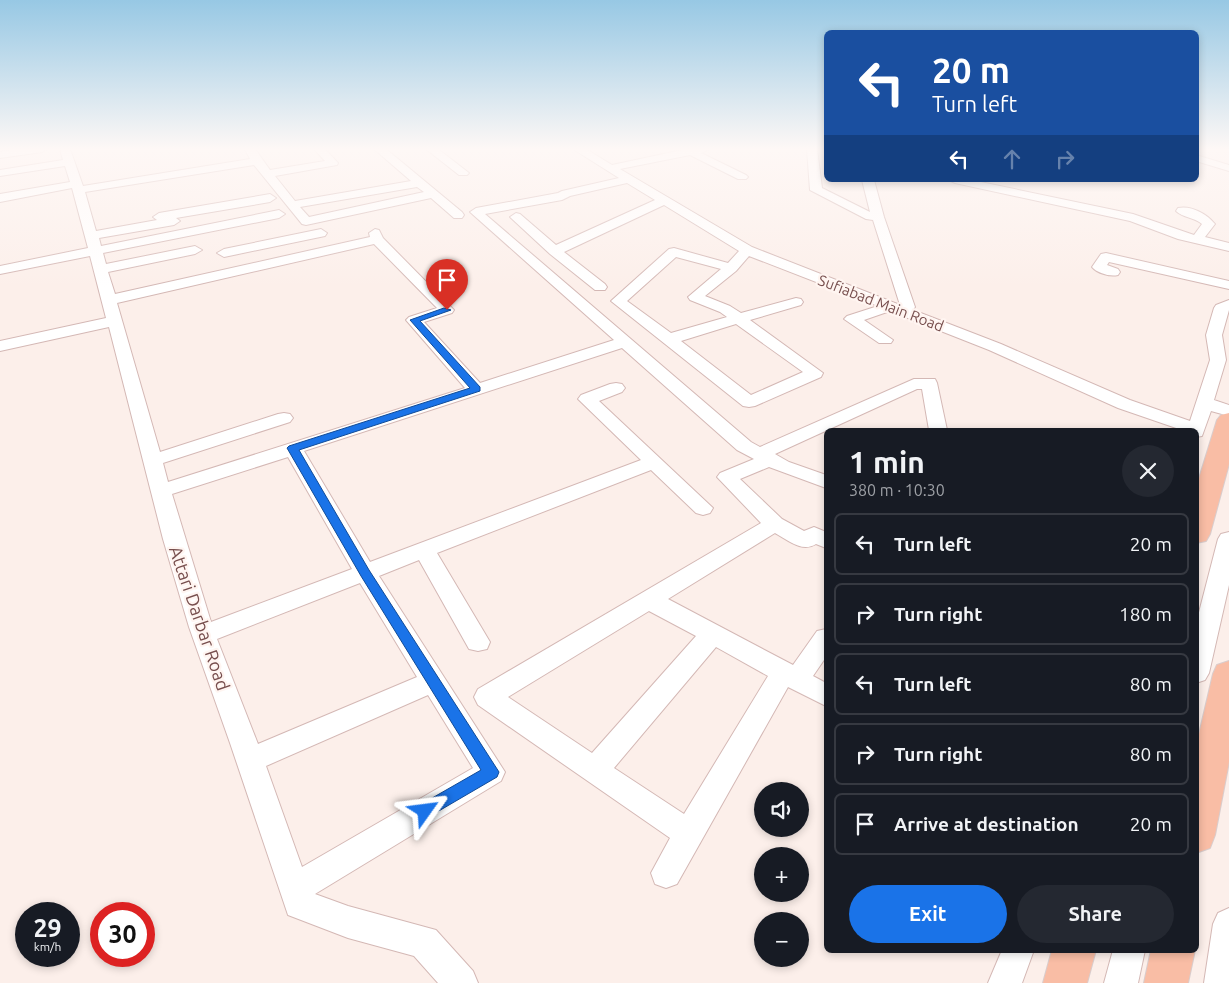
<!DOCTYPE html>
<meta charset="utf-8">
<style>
body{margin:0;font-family:Ubuntu,sans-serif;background:#242831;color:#f1f3f6;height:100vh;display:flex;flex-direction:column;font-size:19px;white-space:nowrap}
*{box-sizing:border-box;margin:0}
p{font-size:16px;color:#9ea1a6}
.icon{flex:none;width:28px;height:28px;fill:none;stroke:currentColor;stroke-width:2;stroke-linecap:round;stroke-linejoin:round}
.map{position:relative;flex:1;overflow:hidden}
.panel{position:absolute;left:824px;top:428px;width:375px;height:525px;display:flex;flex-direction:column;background:#171b24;border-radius:8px;box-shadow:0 2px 8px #0003}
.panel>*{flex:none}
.banner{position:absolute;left:824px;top:30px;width:375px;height:152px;border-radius:8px;box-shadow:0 2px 8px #0003;background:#1a4fa0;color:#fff;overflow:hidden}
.controls{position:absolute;left:754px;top:782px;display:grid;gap:10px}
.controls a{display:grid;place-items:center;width:55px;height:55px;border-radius:50%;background:#171b24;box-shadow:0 2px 8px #0003;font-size:25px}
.speed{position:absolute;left:15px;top:902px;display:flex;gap:10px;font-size:25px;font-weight:700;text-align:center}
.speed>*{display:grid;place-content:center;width:65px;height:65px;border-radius:50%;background:#171b24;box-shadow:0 2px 8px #0003;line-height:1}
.speed small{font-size:12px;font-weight:400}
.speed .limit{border:8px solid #d22;background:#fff;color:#111}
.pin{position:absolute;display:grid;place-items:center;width:42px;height:42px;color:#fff;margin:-51px -21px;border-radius:50% 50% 50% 0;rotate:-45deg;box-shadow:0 0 5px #0007}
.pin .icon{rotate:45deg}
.me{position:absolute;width:55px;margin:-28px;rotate:59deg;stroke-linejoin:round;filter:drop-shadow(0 0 4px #0008)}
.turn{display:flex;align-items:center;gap:18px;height:105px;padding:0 25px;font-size:22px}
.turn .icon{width:65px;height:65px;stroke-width:2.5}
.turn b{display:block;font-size:35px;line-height:42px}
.lanes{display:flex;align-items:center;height:48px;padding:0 25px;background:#0003;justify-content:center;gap:25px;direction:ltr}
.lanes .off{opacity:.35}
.round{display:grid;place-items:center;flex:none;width:52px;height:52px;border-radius:26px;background:#242831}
.summary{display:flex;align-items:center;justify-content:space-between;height:85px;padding:0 25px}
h1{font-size:30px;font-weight:700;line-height:38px}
.action{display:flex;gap:10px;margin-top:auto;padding:10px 25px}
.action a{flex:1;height:58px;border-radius:30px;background:#1a73e8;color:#fff;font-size:20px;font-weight:700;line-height:58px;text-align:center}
.action a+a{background:#242831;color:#f1f3f6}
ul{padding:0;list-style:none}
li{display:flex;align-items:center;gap:15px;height:62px;margin:0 10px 8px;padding:0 15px;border:2px solid #363941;border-radius:8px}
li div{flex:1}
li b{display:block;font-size:19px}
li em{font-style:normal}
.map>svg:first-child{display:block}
</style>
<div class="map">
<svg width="1229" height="983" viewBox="0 0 1229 983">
<rect width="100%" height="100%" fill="#fcefea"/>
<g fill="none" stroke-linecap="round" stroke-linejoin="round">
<g stroke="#d4b8b5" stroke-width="2">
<path id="minor" d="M17 149H47L42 152 0 158V152Z
M60 149H70L83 186 250 159 245 149H255L270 170 325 161 314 149H325L338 163 337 165 275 176 295 201 411 181 374 149H386L462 212 464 215 462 218H454L431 198 306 225 302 224 254 165 85 192 96 231 157 220 153 217 159 213 270 194 276 198 270 202 176 218 180 221 174 225 99 238 101 246 279 210 285 214 279 218 103 253 106 264 195 246 202 250 195 254 108 272 115 294 370 237 369 233 375 229 379 230 383 238 454 310 452 313 424 322 480 383 614 340 470 212 476 208 558 193 562 191 619 178 573 149H586L612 165 687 149H709L701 153 746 175 748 177 746 179H738L690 155 620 169 752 247 900 305 873 220 866 219 810 190 807 149H817L822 188 870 212 862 180H874L884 217 915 307 913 310 1001 344 1130 400 1190 421 1210 360 1206 335 1214 308 1216 305 1229 300V310L1222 335 1226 360 1214 400 1229 405V416L1211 411 1202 436 1196 437V430H1182L1118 408 989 350 890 311 864 320 893 340 891 343H879L844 319 847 316 878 306 749 256 736 271 705 296 730 306 741 313 796 298 801 299 803 302 801 305 750 320 823 373 821 377 755 406 749 407 743 406 611 301 669 249 674 248 728 263 739 251 664 205 564 252 605 284 607 287 605 290H595L550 254 510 217 516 213 520 214 556 245 655 200 627 183 570 196 562 200 485 214 751 442 760 447 914 379H935L937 383 947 430H929L922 389H917L775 454 789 462 826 475V488L769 467 740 479 782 519 804 531 814 527 826 532V548L816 544C802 553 788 540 775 533L668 599 793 665 817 631 826 629V657L813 676 826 683V706L788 687 677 884 666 888 655 884 651 873 670 838 478 705 474 697 478 689 761 523 717 477 720 473 754 459 737 450 622 348 304 451 370 562 641 460 578 399 581 395 610 384 616 383 622 384 625 388 622 392 599 401 713 508 710 513 703 515 696 513 651 470 437 553 490 642 487 649 478 651 469 649 419 560 379 576 505 772 501 781 315 894 348 906 436 930 473 971 478 983H438L414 956 348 938 288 915 230 743 189 627 163 539 109 327 0 351V341L106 318 90 256 0 274V266L88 248 72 188 0 202V194L70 182 65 166 0 176V170L63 160ZM417 187 424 192 309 217 300 207ZM374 244 437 308 409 317 406 320 465 388 168 482 163 463 290 422 293 418 290 414 284 413 278 414 160 452 117 303ZM676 257 721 269 688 297 690 300 720 312 727 317 671 333 627 301ZM736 324 803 372 751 395 681 341ZM288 457 352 569 211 622 172 494ZM360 583 417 677 258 744 217 639ZM649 611 696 636 592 753 508 697ZM716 647 768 676 684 814 614 768ZM428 695 473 768 302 867 266 766Z
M426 149H438L469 173 467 175H459Z
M1196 155 1229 165V171L1196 161Z
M949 180H971L1133 214 1194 235 1202 224C1194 217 1183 218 1176 211L1178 208C1191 205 1207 214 1215 224L1205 237 1229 243V251L1178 239 1130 221 955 183Z
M321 229 327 233 325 236 224 257 217 253 224 249Z
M1106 253 1229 281V289L1109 262 1107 265 1118 269 1120 272 1118 275C1110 277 1097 273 1092 267L1101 254Z
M1229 532V585L1209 673 1205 680 1196 683V624L1218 539 1221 534Z
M1229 908V983H1204L1213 924 1218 913Z
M1002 950H1034L1022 983H988Z
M1113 950H1145L1138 983H1104Z"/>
</g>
<g stroke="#d9cdcd" stroke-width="2">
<path id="major" d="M1229 413V464L1210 534 1206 541 1196 543V488L1217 420 1221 415Z
M1229 661V762L1215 835 1210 848 1196 853V747L1213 674 1217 665Z
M1052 950H1096L1087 983H1043Z
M1151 950H1195L1188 983H1144Z"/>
</g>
<use href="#minor" fill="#fff" fill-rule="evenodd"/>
<use href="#major" fill="#f9bda5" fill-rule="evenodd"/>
</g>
<linearGradient id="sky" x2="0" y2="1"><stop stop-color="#97c8e4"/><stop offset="0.52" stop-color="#fef8f6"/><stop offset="1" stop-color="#fef8f6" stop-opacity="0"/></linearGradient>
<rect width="1229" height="287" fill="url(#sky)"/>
<path fill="#1a73e8" stroke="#114b97" d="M444 308 451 310 420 321 480 387V391L299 450 369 570 499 772 497 777 425 819 420 816 417 811 420 805 481 770 361 576 287 448 289 446 470 388 410 320Z"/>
<g text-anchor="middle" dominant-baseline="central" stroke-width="4.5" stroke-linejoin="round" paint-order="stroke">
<g font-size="15" fill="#774e4d" stroke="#fff5f1">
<text transform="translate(881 303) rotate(21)">Sufiabad Main Road</text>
</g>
<g font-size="18" fill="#774e4d" stroke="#fff5f1">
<text transform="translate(200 618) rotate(71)">Attari Darbar Road</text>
</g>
</g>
</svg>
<div class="controls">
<a><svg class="icon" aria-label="sound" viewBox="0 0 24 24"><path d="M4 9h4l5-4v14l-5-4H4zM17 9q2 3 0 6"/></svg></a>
<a>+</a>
<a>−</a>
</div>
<div class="speed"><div>29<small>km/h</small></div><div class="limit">30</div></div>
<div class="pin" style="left:447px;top:310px;background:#d93025"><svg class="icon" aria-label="arrive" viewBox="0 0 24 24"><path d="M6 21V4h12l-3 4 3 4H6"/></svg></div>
<svg class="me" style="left:425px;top:811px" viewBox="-20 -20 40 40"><path d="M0-17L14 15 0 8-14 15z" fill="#1a73e8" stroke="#fff" stroke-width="4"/></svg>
<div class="banner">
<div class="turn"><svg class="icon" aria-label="left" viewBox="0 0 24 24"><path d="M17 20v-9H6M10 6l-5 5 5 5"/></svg><div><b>20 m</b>Turn left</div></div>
<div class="lanes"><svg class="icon" aria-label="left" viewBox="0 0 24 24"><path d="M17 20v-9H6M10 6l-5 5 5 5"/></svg><svg class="icon off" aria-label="ahead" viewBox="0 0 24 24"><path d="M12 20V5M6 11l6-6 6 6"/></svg><svg class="icon off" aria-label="right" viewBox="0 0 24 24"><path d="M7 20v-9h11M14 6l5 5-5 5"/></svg></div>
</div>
<section class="panel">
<div class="summary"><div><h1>1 min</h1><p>380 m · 10:30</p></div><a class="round"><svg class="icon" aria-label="close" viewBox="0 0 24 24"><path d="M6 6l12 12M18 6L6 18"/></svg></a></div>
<ul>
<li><svg class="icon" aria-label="left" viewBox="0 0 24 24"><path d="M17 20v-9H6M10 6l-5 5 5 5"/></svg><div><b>Turn left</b></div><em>20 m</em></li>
<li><svg class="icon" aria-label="right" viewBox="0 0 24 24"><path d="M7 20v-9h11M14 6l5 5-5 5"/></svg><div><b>Turn right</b></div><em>180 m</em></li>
<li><svg class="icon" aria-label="left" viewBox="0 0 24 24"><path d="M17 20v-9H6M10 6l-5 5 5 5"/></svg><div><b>Turn left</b></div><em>80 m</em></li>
<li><svg class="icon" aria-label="right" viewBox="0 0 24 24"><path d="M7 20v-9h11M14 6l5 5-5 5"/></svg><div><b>Turn right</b></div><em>80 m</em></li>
<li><svg class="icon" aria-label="arrive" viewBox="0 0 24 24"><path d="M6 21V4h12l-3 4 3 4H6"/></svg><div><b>Arrive at destination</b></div><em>20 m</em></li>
</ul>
<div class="action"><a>Exit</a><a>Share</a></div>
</section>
</div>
